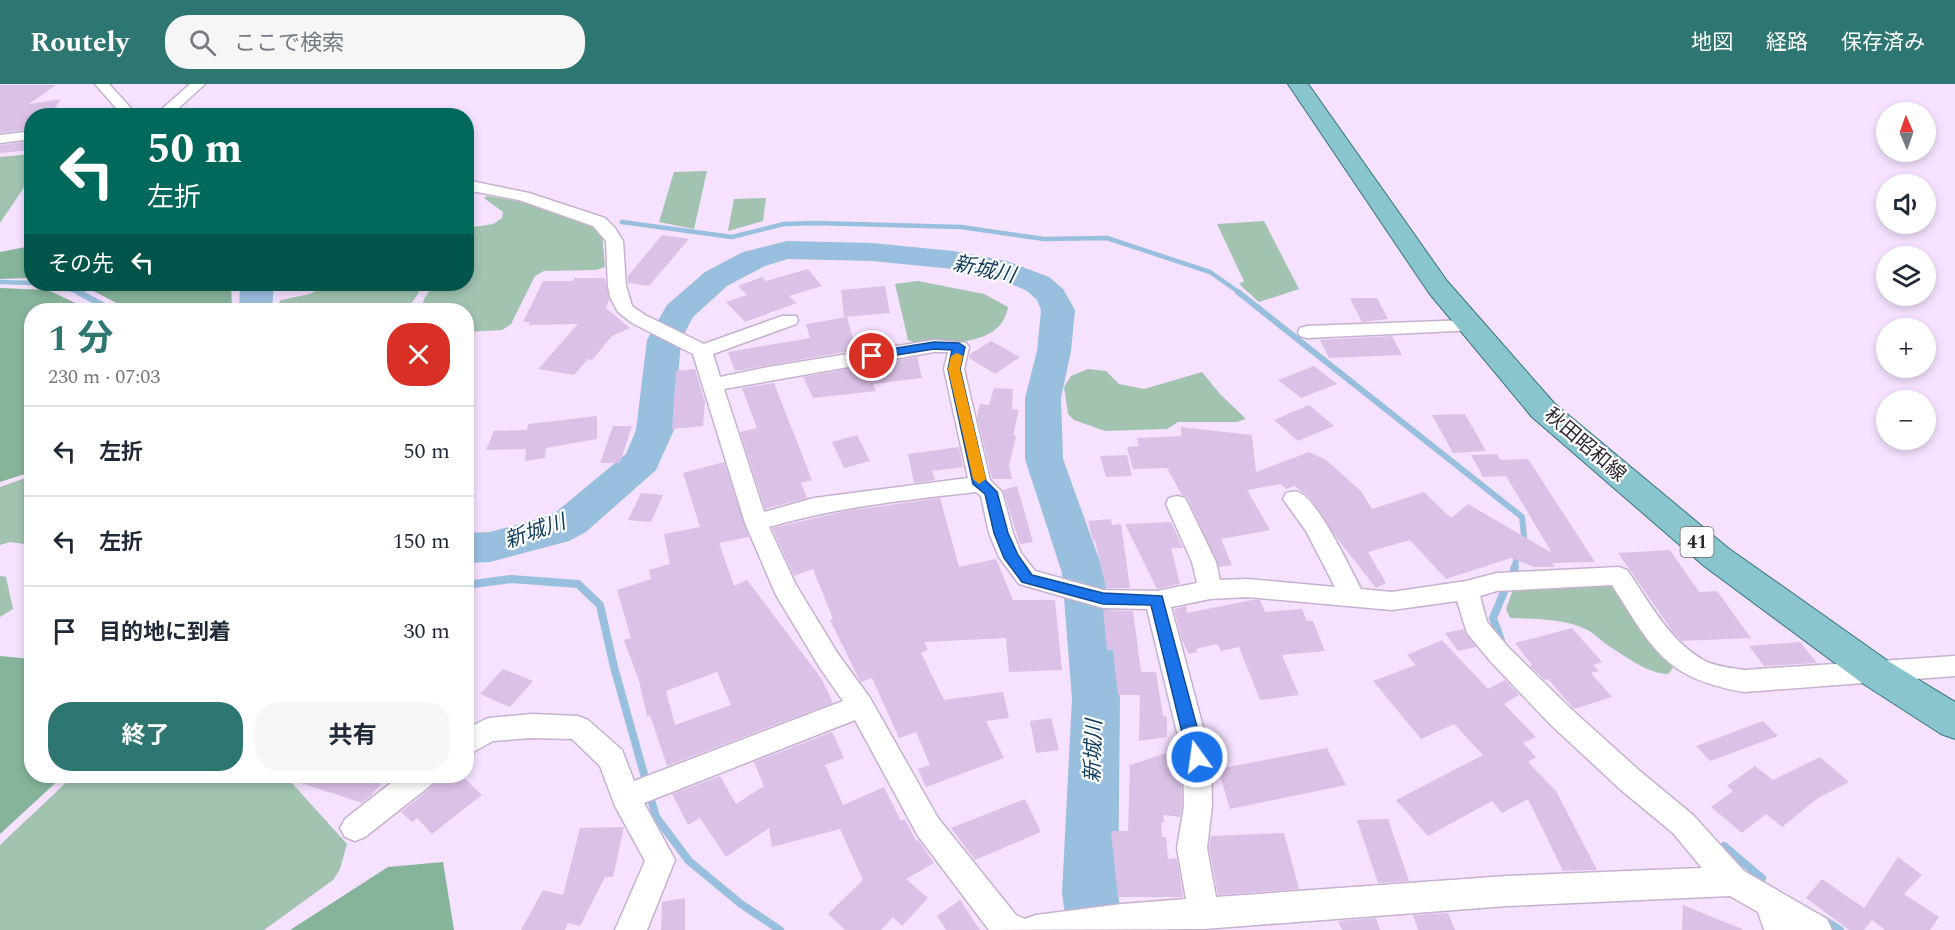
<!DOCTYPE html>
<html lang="ja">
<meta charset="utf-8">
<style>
body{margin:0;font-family:Spectral,"Noto Sans JP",serif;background:#f6f6f7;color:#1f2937;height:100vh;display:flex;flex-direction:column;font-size:22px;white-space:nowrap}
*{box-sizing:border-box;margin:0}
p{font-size:20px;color:#747a83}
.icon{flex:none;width:33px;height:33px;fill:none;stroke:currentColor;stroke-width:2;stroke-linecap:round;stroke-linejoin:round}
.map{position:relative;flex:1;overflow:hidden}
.sheet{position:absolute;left:24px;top:219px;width:450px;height:480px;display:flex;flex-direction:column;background:#fff;border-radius:24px;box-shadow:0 3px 9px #0003}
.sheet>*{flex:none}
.guide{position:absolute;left:24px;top:24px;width:450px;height:183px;border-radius:24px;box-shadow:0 3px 9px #0003;background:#00695c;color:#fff;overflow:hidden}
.needle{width:39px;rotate:358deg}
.controls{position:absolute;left:1876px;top:18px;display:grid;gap:12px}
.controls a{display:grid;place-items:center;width:60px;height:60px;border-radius:50%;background:#fff;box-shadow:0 3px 9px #0003;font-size:30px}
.pin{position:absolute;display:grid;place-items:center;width:51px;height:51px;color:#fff;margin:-26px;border:3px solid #fff;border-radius:50%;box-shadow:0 2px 6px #0007}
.me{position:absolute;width:66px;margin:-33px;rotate:346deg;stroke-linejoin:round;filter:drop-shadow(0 0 4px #0008)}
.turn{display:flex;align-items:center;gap:21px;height:126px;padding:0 24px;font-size:27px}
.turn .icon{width:78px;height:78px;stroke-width:2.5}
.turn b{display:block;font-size:42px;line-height:51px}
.then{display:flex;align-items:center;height:57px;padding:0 24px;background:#0003;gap:12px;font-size:22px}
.round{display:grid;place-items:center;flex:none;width:63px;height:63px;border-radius:24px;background:#f6f6f7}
.summary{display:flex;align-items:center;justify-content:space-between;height:102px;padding:0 24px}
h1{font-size:36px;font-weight:700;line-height:45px;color:#2e7671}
.action{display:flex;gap:12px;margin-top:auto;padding:12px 24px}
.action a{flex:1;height:69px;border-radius:24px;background:#2e7671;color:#fff;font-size:24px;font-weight:700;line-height:69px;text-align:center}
.action a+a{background:#f6f6f7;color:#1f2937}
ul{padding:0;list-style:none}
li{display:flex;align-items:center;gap:18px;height:90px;padding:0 24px;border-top:2px solid #e0e1e3}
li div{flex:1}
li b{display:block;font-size:22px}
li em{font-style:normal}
header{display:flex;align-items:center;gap:36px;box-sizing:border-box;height:84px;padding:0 30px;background:#2e7671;color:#fff}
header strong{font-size:28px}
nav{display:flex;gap:33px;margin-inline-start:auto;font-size:21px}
.search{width:420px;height:54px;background:#f6f6f7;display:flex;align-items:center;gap:15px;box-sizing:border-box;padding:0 21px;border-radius:24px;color:#747a83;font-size:22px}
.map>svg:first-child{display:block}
</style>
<header>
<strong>Routely</strong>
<div class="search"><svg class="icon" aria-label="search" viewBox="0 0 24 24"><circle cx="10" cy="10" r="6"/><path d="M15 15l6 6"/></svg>ここで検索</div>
<nav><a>地図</a><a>経路</a><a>保存済み</a></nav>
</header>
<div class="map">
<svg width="1955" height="846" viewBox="0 0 1955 846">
<rect width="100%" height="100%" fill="#f6e1ff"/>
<path fill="#a1c3b0" d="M31 70 25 102 0 139V73Z
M707 87 694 145 659 138 674 88Z
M487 112C522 117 575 129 602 150L605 183 596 186 544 187 535 192 511 240 502 246 467 248 466 226H421L424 215 434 200H466L467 144 493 140 502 134 503 128 484 114Z
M766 114 763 137 728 147 734 115Z
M1264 137 1299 205 1259 218 1239 200 1244 197 1217 140Z
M918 197 984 210 1008 223C1001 264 947 258 916 259L908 256 895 200Z
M329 200H424L412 219 413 226H274L281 216 310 210Z
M1088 285 1106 287 1119 300 1144 305 1202 288 1220 310 1246 335 1237 338H1178L1167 345 1105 347 1074 336 1068 330 1064 303 1071 292Z
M31 392V461L10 458 0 461V403Z
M0 492 6 493 13 525 0 533Z
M1613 500 1673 584 1668 590C1648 590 1623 571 1606 560 1599 555 1592 547 1583 544 1561 534 1534 535 1510 534L1506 525 1513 505Z
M73 692H294L290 697 347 760 340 785 333 796 264 846H0V761Z"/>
<path fill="#86b49b" d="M31 162V194L0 195V168Z
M80 200H231L232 226H130Z
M0 204 48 206 90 226H32L31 388 0 398Z
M0 572 31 575 32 692H63L0 750Z
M443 778 454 846H290L388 783Z"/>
<path fill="#99bfde" d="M240 200H274L272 226H239Z"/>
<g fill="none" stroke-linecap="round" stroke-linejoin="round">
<path stroke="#99bfde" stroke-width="4.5" d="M622 138 732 153 784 140 816 139 961 143 1044 155 1107 154 1210 188 1240 209
M0 198 32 199
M53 200 83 209"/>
<path stroke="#99bfde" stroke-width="6" d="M78 208 112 226
M1238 208 1522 433 1524 452 1522 459
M1514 484 1518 470"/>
<path stroke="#99bfde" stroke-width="8" d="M1513 489 1515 483
M466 501 511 495 578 500 600 521 614 583 656 733 689 777 741 820 780 846
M1501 556 1493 534 1504 508
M1724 762 1762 794
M1822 835 1840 846"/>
<path fill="#99bfde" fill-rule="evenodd" d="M787 157 872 159 953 167 1007 177 1049 193 1063 205 1075 226 1071 267 1061 314 1063 375 1104 489 1120 615 1118 809 1123 846H1067L1062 809 1072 615 1062 489 1025 375V314L1037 267 1041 226 1037 216 1027 207 998 194 953 185 872 177 788 175 765 182 727 202 693 233 681 256 674 346 656 386 586 448 569 457 490 478 466 479V449L490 448 542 434 556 428 626 370 636 346 647 256 667 221 705 188 743 168Z"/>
</g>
<path fill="#dcc1e7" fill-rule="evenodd" d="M0 1H56L29 20 61 15 49 32H32V45L0 49Z
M32 57V66L0 69V61Z
M662 151 689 155 649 202 628 199V192Z
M808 185 822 202 789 212 797 219 745 238 726 218 747 211 738 202 762 193 766 197Z
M574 194H605L609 216 606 224 630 244 612 252 592 276 588 275 574 291 538 285 578 240 529 241 530 238H523L543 197H573Z
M885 202 890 229 844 233 841 206Z
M1350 214H1377L1388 235 1362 238Z
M847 233 856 266 735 287 728 268 810 254 806 240Z
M1392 252 1402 271 1329 274 1320 256Z
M991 257 1020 273 995 290 969 274 970 270Z
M917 273 922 294 873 300 876 307 813 314 803 293Z
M1314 282 1337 300 1301 314 1278 296Z
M695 285 705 318 703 342 672 345 676 287Z
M774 299 812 396 801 399 807 414 765 425 740 348 757 344 742 304Z
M994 304 1013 305 1012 325 1019 326 1013 351 1016 352 1009 382 1012 395H992L977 332 980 320 989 321Z
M1309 321 1334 342 1298 357 1274 336Z
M1465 330 1486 367 1453 369 1432 331Z
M597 332V355L546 364 545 374 525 377 526 365 486 366 494 347 527 346 528 340Z
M613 342H632L620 379H600Z
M1181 343 1252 351 1256 388 1309 368 1326 376 1361 407 1372 425 1424 408 1451 434 1468 420 1552 469 1506 392 1483 393 1471 371 1497 370 1501 376 1528 375 1595 478 1552 479 1555 483H1534L1511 474 1446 495 1410 456 1368 468 1386 499 1376 504 1339 457 1309 413 1295 402 1286 405 1281 400 1247 406 1270 446 1221 455 1232 481 1219 483 1187 413 1182 411 1167 384 1133 385 1127 363 1139 362 1137 354 1181 352Z
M857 351 870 377 844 384 832 358Z
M959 363 963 383 932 387 935 396 914 399 908 370Z
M1127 371 1132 392 1106 393 1100 372Z
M724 378 749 453 719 459 734 502 747 496 821 594 833 619 667 682 650 631 647 632 639 597 624 556 631 554 617 506 651 495 649 486 670 480 664 450 700 443 683 389ZM717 588 731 621 675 641 666 607Z
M1017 402 1033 458 1020 460 1003 406Z
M641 409 663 411 651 438 628 436Z
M940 414 959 483 996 475 1013 516H1055L1062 586 1009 588 1006 554 924 558 928 566 921 569 944 616 1003 608 1009 634 986 637 1004 674 926 703 918 685 930 681 916 648 899 654 872 594 861 598 860 597 830 536 833 535 813 485 794 492 772 444 846 427Z
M1111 435 1112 441 1121 440 1130 504H1106L1095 457H1093L1088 437Z
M1171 438 1183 464H1171L1180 500 1157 505 1125 440Z
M1670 466 1699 508 1717 507 1751 554 1682 557 1673 548 1618 469Z
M1252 516H1260L1265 528 1302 525 1307 537H1313L1325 567 1282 571 1299 611 1260 616 1239 563 1221 567 1217 560 1196 565 1197 568 1189 570 1182 556 1174 525 1186 522 1187 529Z
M1103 526 1133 527 1141 588H1156L1163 632 1167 633V653L1139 657 1140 611H1118L1113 566H1107Z
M1572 544 1602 578 1593 581 1599 587 1591 589 1612 613 1574 625 1548 595 1545 596 1530 582 1532 581 1515 559Z
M1463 545 1476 563 1458 567 1445 549Z
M1442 556 1488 605 1505 596 1519 611 1504 620 1536 653 1523 659 1536 673 1528 678 1556 707 1597 786 1563 787 1528 715 1502 729 1492 717 1428 752 1396 716 1483 671 1454 640 1421 655 1373 597 1416 581 1407 571Z
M1800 558 1817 579 1764 582 1749 562Z
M503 585 533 597 510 623 480 610Z
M1051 634 1059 666 1036 669 1030 637Z
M1763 637 1778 652 1710 677 1696 662Z
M832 648 844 674 825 681 843 721 884 703 901 737 905 735 916 757 918 756 934 779 906 795 928 814 902 842 893 833 881 846H845L828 830 863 796 840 745 772 763 769 744 726 773 700 734 688 741 672 710 720 692 736 720 764 702 754 678Z
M1327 664 1346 701 1230 725 1218 685Z
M1167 669V683L1181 684 1182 722 1180 733 1163 731 1164 738 1161 739 1162 753H1166L1168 775 1177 774 1183 813H1118L1111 747H1128L1130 681Z
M1820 673 1849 698 1818 714 1782 743 1766 730 1742 749 1711 723 1733 707 1727 702 1755 682 1773 696Z
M289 692H387L371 712 362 719 289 695Z
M437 692H462L482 711 432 750 417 734 412 738 401 728 432 703Z
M1025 715 1041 748 975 776 951 744Z
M1388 735 1409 797 1378 799 1357 736Z
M624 743 613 793H605L580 842 568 839 565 846H521L543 806 563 811 580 744Z
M1284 749 1299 805 1218 811 1209 764 1211 752Z
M1898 773 1922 791 1904 810 1939 833 1930 846H1885L1872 836 1864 846H1849L1806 814 1822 795 1864 824Z
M685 814V846H661L662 818Z
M960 816 980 846H946L937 832Z
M1683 821 1742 845V846H1682Z
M1448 829 1455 846H1418L1413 831Z
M1376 834 1380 846H1342L1338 837Z"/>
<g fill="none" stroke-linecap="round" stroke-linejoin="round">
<g stroke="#c6b2cf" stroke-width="3">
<path id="street" d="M95 0H109L138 32H123Z
M190 0H205L170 32H154Z
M32 47V55L0 59V51Z
M466 96 529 109 605 134 615 144 623 157 626 202 632 222 645 231 704 260 782 232H796L798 236 796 240 713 270 720 293 768 283 934 256 966 259 969 263 964 285 990 396 1002 408 1013 449 1021 469 1035 487 1103 506 1157 507 1197 499 1192 478 1166 420 1169 414 1177 412 1185 414 1188 420 1216 478 1220 496 1247 495 1335 503 1306 447 1283 415 1286 409C1291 408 1295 406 1300 409 1319 418 1350 484 1361 505L1392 508 1466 497 1497 489 1619 483 1627 486C1650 519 1670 559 1707 578 1719 583 1732 584 1744 586L1955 572V592L1744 608C1664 594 1653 565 1612 501L1497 507 1480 512 1487 538 1509 564 1571 625 1641 688 1693 731 1744 787 1827 835 1832 846H1764L1758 828 1730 812 1507 822 1204 845 989 846 918 752 855 636 644 719 675 776 647 846H615L645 777 615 722 600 682 572 655 532 654 493 657 466 672V645L488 634 532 630 578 632 588 636 622 666 634 697 843 617 820 584 776 511 745 439 693 270 632 239 618 228 610 213 608 202 606 157 593 142 519 116 466 106ZM934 268H948L944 285 968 394 814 414 764 428 724 305ZM976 408 981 412 989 449 999 473 1019 500 1103 524 1147 525 1183 673 1184 722 1177 764 1186 815 1122 820 1036 831 1025 835 1016 831 938 734 870 614 838 570 796 501 769 443C837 423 906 416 976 408ZM1247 513 1392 526 1457 517 1467 549 1491 578 1551 641 1621 706 1673 749 1702 784 1507 792 1216 813 1207 764 1212 722 1211 673 1171 523 1210 515Z
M1469 236 1476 238 1478 242 1476 246 1307 254 1300 252 1298 248 1300 244 1307 242Z
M400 692H435L431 701 365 753 355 757 345 753 340 744 345 735Z"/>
</g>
<g stroke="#367480" stroke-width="2">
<path id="primary" d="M1288 0H1308L1447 197 1554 319 1728 464 1888 577 1955 618V655L1941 650 1862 599 1704 482 1532 333 1429 209Z"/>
</g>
<use href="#street" fill="#fff" fill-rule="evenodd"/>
<use href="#primary" fill="#89c5cd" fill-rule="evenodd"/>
</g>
<path fill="#1a73e8" stroke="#114b97" stroke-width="1.5" d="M934 258 959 259 965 263 960 285 986 397 997 408 1008 449 1018 471 1032 491 1103 509 1162 512 1205 673 1203 678 1197 680 1191 678 1188 673 1151 521 1103 520 1022 498 1004 474 994 449 985 410 973 400 948 285 952 266 934 265 872 275 866 272 872 268Z"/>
<path fill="#f59e0b" d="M957 269 963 272 960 285 986 395 979 400 973 395 948 285 951 272Z"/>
<g text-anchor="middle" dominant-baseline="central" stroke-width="4.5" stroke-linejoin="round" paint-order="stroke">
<rect fill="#fff" stroke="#6c666e" stroke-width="1.5" x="1680.5" y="443" width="33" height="30" rx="4.5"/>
<g font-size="18" font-weight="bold" fill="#2d2530">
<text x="1697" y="458">41</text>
</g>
<g font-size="20" fill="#2d2530" stroke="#fff">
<text transform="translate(1585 361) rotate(41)">秋田昭和線</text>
</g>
<g font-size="21" font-style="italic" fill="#103d5c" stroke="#fff">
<text transform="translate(984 186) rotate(12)">新城川</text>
<text transform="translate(535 448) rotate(-19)">新城川</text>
<text transform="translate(1094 667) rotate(-88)">新城川</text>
</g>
</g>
</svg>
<div class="controls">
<a><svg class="needle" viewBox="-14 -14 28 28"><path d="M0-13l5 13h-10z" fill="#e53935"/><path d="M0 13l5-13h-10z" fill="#747a83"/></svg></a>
<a><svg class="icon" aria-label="sound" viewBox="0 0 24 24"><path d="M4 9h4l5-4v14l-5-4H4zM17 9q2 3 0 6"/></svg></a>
<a><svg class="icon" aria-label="layers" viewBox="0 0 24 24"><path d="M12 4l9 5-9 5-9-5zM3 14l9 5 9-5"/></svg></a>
<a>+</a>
<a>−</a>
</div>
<div class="pin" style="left:872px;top:272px;background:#d93025"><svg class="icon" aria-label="arrive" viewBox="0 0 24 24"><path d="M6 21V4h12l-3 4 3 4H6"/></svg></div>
<svg class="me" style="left:1197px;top:673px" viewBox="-20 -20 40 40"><circle r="17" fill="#1a73e8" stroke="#fff" stroke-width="3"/><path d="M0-11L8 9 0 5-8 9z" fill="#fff"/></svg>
<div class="guide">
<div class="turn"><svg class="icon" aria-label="left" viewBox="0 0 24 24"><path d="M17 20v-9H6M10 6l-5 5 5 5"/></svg><div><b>50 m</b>左折</div></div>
<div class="then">その先<svg class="icon" aria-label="left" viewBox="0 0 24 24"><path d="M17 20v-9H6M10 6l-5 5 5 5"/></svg></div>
</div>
<section class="sheet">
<div class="summary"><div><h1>1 分</h1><p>230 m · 07:03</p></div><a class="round" style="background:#d93025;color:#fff"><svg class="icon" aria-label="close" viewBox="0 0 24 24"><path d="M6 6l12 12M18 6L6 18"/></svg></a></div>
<ul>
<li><svg class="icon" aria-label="left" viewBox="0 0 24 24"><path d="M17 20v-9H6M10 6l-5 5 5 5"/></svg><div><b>左折</b></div><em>50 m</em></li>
<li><svg class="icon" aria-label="left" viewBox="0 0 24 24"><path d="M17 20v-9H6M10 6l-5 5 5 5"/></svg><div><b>左折</b></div><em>150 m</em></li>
<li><svg class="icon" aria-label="arrive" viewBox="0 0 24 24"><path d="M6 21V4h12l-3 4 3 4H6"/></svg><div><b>目的地に到着</b></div><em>30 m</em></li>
</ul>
<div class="action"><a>終了</a><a>共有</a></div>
</section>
</div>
